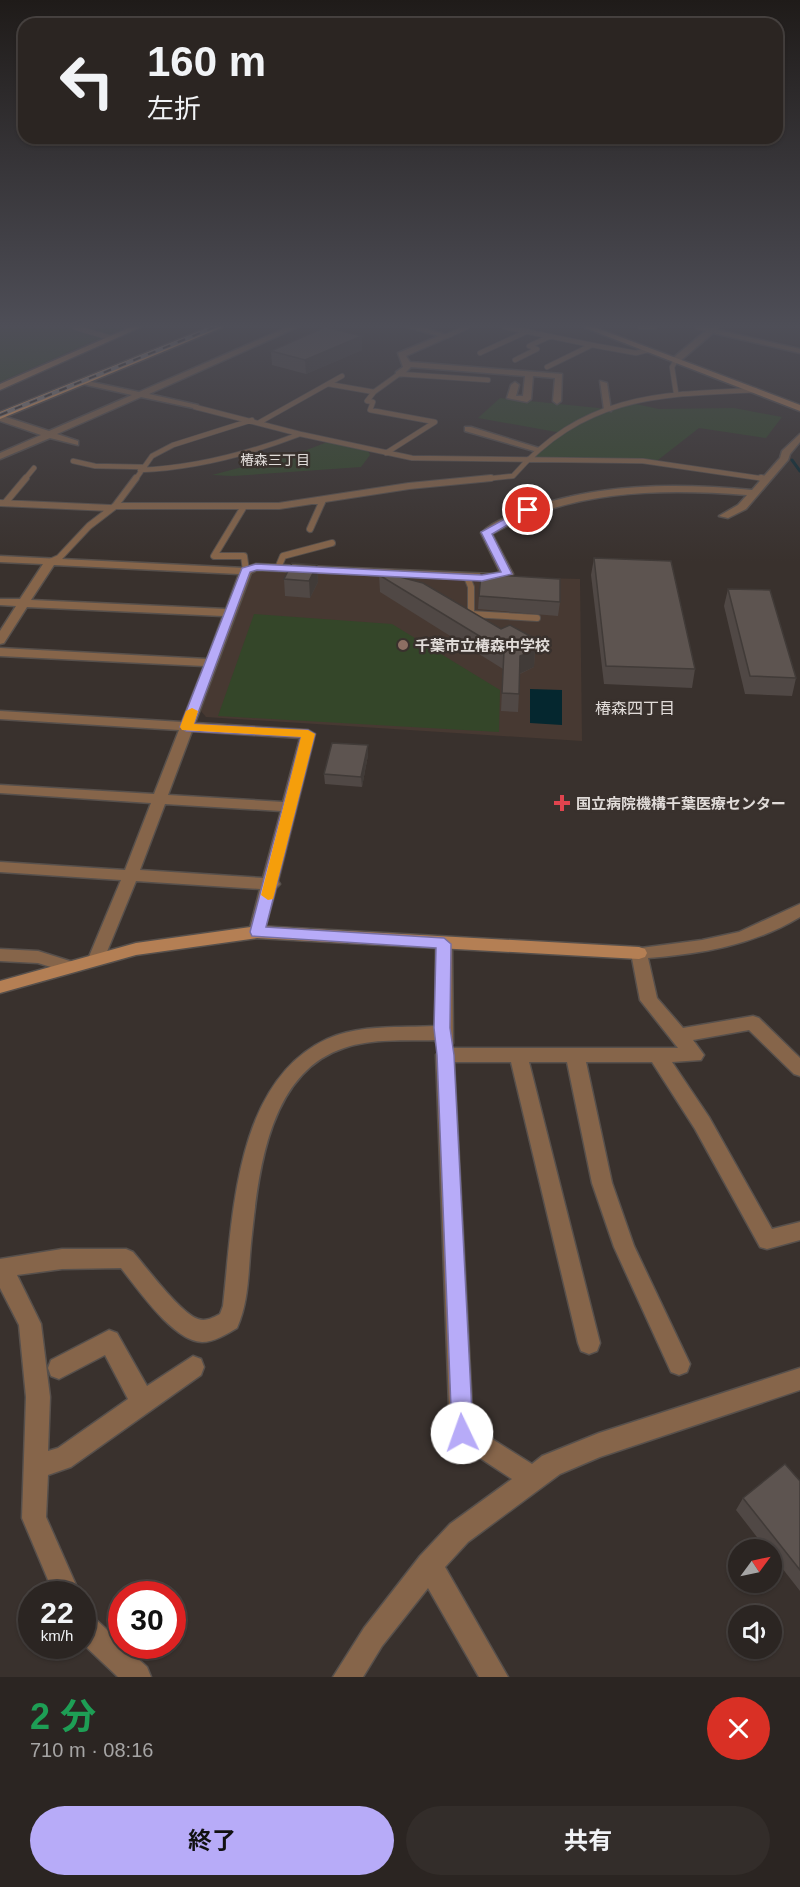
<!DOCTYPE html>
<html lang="ja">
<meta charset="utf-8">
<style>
body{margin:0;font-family:Helvetica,"Noto Sans JP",sans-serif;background:#332d2a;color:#f1f3f6;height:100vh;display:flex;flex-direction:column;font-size:22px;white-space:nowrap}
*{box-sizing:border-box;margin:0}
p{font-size:20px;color:#a6a5a5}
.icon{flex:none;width:33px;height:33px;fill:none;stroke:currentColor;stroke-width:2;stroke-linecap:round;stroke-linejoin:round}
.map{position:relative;height:1677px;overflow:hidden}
.details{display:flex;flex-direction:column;background:#2b2522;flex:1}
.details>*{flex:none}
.banner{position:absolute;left:18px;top:18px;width:765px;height:126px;border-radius:18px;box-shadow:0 2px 4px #0004,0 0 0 2px #474240;background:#2b2522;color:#f1f3f6;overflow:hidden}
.needle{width:39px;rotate:57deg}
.controls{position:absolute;left:728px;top:1539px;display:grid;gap:12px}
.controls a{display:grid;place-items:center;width:54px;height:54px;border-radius:50%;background:#2b2522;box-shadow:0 2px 4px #0004,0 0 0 2px #474240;font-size:30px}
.speed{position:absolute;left:18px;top:1581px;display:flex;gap:12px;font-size:30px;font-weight:700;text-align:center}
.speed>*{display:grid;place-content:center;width:78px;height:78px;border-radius:50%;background:#2b2522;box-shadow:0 2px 4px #0004,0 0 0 2px #474240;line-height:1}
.speed small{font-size:15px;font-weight:400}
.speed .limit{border:9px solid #d22;background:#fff;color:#111}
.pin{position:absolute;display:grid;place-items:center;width:51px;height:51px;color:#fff;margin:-26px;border:3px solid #fff;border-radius:50%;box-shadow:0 2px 6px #0007}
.me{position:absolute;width:66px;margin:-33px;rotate:357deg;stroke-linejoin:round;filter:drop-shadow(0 0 4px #0008)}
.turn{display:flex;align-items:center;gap:21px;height:126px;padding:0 30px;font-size:27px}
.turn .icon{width:78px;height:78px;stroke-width:2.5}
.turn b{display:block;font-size:42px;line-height:51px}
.round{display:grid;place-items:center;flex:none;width:63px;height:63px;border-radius:32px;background:#332d2a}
.overview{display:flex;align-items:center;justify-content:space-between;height:102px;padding:0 30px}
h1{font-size:36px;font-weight:700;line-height:45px;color:#1e9e55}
.action{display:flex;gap:12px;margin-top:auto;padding:12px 30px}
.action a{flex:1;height:69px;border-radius:36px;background:#b7abf8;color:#111;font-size:24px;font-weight:700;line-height:69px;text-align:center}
.action a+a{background:#332d2a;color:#f1f3f6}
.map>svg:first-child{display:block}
</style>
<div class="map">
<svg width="800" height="1677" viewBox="0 0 800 1677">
<rect width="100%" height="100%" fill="#39312d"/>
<path fill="#473932" d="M259 570 580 579 582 741 206 717 200 710 252 572Z"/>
<path fill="#344629" d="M0 327H126L0 382Z
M500 398 608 409 631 403 659 409 734 408 782 417 766 438 699 428 658 460 533 458 529 457 562 433 478 418Z
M330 441 368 450 370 455 361 467 233 476 212 475 304 451Z
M254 614 392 624 500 690 499 732 218 716Z"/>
<path fill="#05272f" d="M530 689 562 690V725L530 723Z"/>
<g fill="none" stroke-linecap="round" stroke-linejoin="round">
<path stroke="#05272f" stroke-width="3" d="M792 460 800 471"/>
<g stroke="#57504c" stroke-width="6">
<path id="lane-far1" d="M74 327 111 338
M505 327 592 345 547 367
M640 327H654
M697 327 712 330 717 327
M447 336 467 327
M592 345 636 353 648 350
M480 353 528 331
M515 360 537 349 529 346 551 336
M676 360 672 367 676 393
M328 384 374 392 399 374 488 380
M374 392 367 401 373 402 370 410 435 422 386 453
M195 407 300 434 412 458 643 461 766 479
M260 422 342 376
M73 461 95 466 143 467
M140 470C196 468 248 454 300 434
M24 480 34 468
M135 480 152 456 173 445 252 420
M475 480 513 476C583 396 655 394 755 390"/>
</g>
<g stroke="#57504c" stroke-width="8">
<path id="lane" d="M761 478 766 479
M0 503 110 508
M5 503 26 478
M115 506H279L409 486 491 478
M243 508 214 556H244L246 571
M310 529 323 500
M50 562 59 558 89 526 115 506 136 478
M278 568 283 556 332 543
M467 577 471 587V614L537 618"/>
</g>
<g stroke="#57504c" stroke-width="3">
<path id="street" d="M288 327H298L149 394 198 405V409L141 397 57 434 78 441V445L50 438 0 459V453L41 435 0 421V415L49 431 132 395 82 384V380L139 392Z
M407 327H420L451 336 406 356 410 362 562 374 561 401 557 404 553 401 555 378 533 376 531 399 527 402 507 398 511 385 515 382 519 385 516 396H523L525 376 411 367 402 376H396V372L403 367 398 353 439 336Z
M709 328 800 349V353L713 333 679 362H673V358Z
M600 381 607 383 611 411 604 409Z
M465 427H471L542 449 534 451 465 431Z
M800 434V442L790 454 788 460 746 509 728 518 719 516 738 505 747 495C659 488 570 490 492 534L513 574 511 576 493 580 257 570 251 573 195 723 308 730 315 734 278 881 280 884 276 888 263 936H251L249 932 260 889 136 881 104 959 102 963H90L88 959 121 880 0 872V862L125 870 151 803 0 793V785L154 794 179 730 0 719V711L182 722 204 666 0 656V648L207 659 223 616 27 607 4 643 0 644V631L16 606 0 605V599H20L43 564 0 562V556L245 568 256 564 493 574 500 572 481 533C492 522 510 515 525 510 597 483 676 483 752 490L780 458 782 451ZM54 565 239 574 226 609 31 600ZM192 731 300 738 283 802 168 795ZM165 804 281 811 263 878 140 870Z
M800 904V917C754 945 701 954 648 958L657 998 683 1028 753 1016 759 1018 800 1058V1076L794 1074 749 1030 693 1040 704 1055 701 1060 672 1062 709 1117 772 1229 800 1222V1240L767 1249 760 1247 695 1129 652 1062H586L612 1183 634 1246 690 1364 687 1372 679 1375 671 1372 614 1247 592 1183 567 1062H529L600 1343 597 1351 589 1354 581 1351 578 1343 511 1062H454L473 1427 532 1464 542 1456 599 1433 800 1368V1390L600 1457 560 1474 468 1542 445 1567 508 1677H479L428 1588 382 1646 363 1677H333L364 1628 420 1556 450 1524 512 1479 454 1441 450 1433 436 1055 441 1049 438 1048 435 1040C405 1041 373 1038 344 1048 270 1072 259 1168 252 1234 248 1266 250 1299 237 1328 227 1334 214 1342 202 1342 173 1341 138 1289 121 1268L62 1269 17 1275 41 1324 50 1397 48 1451 58 1448 128 1399 105 1355 59 1379 51 1376 48 1368 51 1360 109 1330 117 1333 147 1386 193 1356 201 1359 204 1367 201 1375 71 1467 48 1475 46 1517 80 1594H54L22 1518 26 1397 19 1325 0 1288V1259L62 1249H126L133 1252C147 1268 180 1313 198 1319 206 1322 214 1317 220 1314L223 1306C233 1218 234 1082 327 1039 360 1024 400 1028 435 1026L436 943 438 939H450L452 943 453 1043 450 1048H678L640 1000 631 953 633 949 702 940 739 932Z
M0 949 38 951 73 962 75 966 73 970 67 972 38 963 0 961Z
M82 1611 91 1615 147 1667 151 1677H118L82 1643Z"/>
</g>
<g stroke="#57504c" stroke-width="3">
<path id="secondary" d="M131 327H141L0 390V384Z
M583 327H594L800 405V411Z
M257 926 639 947 645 949 647 953 645 957 639 959 257 938 136 955 0 993V981L136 943Z"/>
</g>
<g stroke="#57504c" stroke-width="3">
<path id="highway" d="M210 327H223L0 419V412Z"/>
</g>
<use href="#lane-far1" stroke="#86654a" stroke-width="4.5"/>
<use href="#lane" stroke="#86654a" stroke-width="6"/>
<use href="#street" fill="#86654a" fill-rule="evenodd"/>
<use href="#secondary" fill="#b47f54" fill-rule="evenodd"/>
<use href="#highway" fill="#f7a661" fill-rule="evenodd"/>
<g stroke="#8f8885" stroke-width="4">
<path id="rail" d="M0 415 215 327"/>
</g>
<use href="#rail" stroke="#39312d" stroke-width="2" stroke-dasharray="8" stroke-linecap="butt"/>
</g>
<path fill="#504845" d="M362 336V350L306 374 272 365 271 351Z
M594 558 695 669 692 688 604 684 591 575Z
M317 565 318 582 310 598 285 596 284 579Z
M379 575 501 629 530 636 529 646 535 650 534 667 520 674 518 712 501 711 503 669 380 592Z
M728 589 796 678 792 696 745 694 724 606Z
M479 596 560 602 558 616 478 609Z
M368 755 362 787 325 784 324 774Z
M800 1481V1591L771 1554V1550H767L736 1510 743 1498Z"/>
<path fill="#413b38" d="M362 336V350L306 374 305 360Z
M317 565 318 582 310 598 309 581Z
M530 636 528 653 535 650 534 667 519 674 520 641Z
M368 745V755L362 787 361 777Z"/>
<path fill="#5d5450" stroke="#413b38" stroke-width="1.5" d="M325 327 362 336 305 360 271 351Z
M594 558 671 561 695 669 606 666Z
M292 563 317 565 309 581 284 579Z
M381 572 423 583 501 629 510 625 530 636 520 641 535 650 520 656 519 694 502 693 504 651 379 575Z
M481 574 560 579V602L479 596Z
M728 589 770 590 796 678 750 676Z
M332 743 368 745 361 777 324 774Z
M785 1464 800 1481V1570L743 1498Z"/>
<linearGradient id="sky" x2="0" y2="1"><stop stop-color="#1f1b19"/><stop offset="0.58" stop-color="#4e4e57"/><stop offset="1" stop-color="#4e4e57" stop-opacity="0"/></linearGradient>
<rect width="800" height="562" fill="url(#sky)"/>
<path fill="#b7abf8" stroke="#776fa1" stroke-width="1.5" d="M525 508 533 510 492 534 512 574 482 581 257 570 250 572 194 724 308 730 315 734 266 927 444 938 451 944 450 1028 454 1055 473 1433 470 1441 462 1444 455 1441 452 1433 437 1055 434 1028 436 948 252 936 250 932 301 737 186 731 180 727 242 568 256 564 482 575 501 572 481 532Z"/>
<path fill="#f59e0b" d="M192 708 198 711 194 724 308 730 315 734 273 899 268 900 261 895 301 737 182 730 180 727 186 711Z"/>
<circle fill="#8d6e63" stroke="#39312d" stroke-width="2" cx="403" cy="645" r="6"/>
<path fill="#e0444e" stroke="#39312d" stroke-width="2" d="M559 794h6v6h6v6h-6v6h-6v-6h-6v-6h6z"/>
<g text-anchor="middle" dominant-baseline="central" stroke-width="5" stroke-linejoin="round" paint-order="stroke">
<g font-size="14" fill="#e1dcd9" stroke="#39312d">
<text x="275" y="460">椿森三丁目</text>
</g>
<g font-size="15" font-weight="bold" fill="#e1dcd9" stroke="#39312d" text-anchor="start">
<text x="415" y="645">千葉市立椿森中学校</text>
<text x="576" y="803">国立病院機構千葉医療センター</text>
</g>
<g font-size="16" fill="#e1dcd9" stroke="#39312d">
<text x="635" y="708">椿森四丁目</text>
</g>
</g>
</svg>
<div class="controls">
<a><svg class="needle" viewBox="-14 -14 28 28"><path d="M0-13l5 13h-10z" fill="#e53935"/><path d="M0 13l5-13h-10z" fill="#a6a5a5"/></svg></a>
<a><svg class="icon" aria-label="sound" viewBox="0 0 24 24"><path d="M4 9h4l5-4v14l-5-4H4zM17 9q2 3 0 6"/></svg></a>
</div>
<div class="speed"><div>22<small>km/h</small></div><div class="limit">30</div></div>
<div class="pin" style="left:528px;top:510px;background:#d93025"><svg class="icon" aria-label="arrive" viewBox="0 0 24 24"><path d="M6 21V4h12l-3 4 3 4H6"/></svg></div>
<svg class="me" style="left:462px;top:1433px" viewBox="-20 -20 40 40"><circle r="19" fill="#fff"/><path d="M0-13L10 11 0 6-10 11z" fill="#b7abf8"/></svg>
<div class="banner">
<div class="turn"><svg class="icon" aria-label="left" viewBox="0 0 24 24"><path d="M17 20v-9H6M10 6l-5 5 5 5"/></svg><div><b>160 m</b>左折</div></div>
</div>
</div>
<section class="details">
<div class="overview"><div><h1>2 分</h1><p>710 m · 08:16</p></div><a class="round" style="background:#d93025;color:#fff"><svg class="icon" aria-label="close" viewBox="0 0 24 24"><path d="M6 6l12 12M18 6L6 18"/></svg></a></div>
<div class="action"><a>終了</a><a>共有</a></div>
</section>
